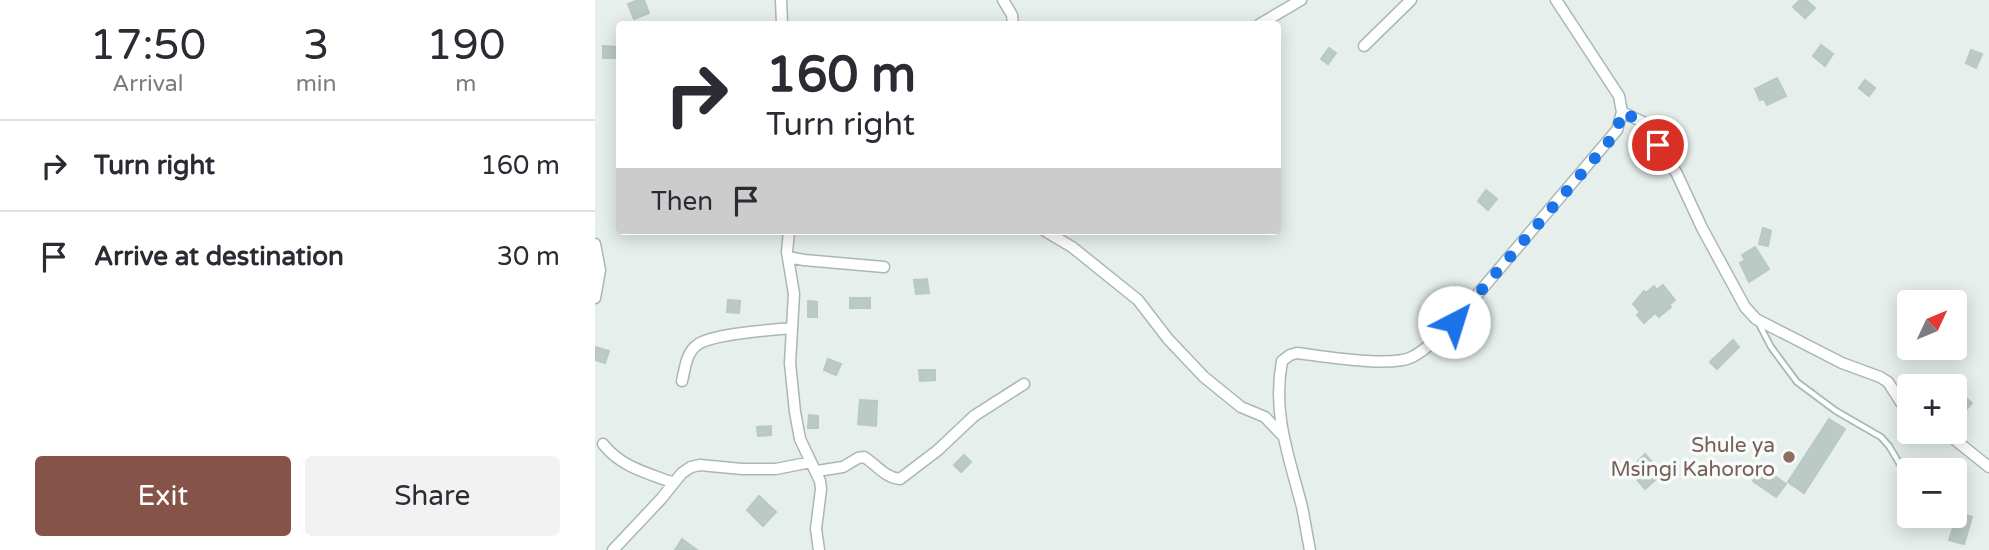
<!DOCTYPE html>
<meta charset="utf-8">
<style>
body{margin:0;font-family:"Varela Round",sans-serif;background:#f2f2f3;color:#2b2b33;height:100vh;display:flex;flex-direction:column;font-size:26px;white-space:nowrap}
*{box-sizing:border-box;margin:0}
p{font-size:23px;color:#7c7c81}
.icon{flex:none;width:38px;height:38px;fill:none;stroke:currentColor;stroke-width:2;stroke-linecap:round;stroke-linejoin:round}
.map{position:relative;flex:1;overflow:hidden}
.sheet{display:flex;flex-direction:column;background:#fff;width:595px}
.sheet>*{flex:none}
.hud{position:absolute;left:21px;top:21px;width:665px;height:214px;border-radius:7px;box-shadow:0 4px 18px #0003;background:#fff;color:#2b2b33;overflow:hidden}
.needle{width:46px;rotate:46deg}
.controls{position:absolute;left:1302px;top:290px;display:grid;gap:14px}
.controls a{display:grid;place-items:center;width:70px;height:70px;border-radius:7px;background:#fff;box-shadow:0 4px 18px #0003;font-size:35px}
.pin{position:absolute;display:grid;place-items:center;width:60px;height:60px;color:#fff;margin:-30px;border:4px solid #fff;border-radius:50%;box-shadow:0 2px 7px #0007}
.me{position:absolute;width:77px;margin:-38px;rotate:40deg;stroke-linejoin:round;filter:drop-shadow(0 0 5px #0008)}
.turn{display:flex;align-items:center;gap:24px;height:147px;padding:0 35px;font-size:32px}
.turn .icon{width:91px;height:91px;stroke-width:2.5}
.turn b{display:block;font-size:49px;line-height:60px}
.then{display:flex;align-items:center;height:66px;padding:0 35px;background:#0003;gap:14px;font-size:26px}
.eta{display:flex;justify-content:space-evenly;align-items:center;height:119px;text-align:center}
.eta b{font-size:42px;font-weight:600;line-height:49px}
.cta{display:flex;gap:14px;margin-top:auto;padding:14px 35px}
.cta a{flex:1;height:80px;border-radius:7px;background:#855347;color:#fff;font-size:28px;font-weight:600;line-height:80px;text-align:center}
.cta a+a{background:#f2f2f3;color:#2b2b33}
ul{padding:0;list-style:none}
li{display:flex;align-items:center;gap:21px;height:91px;padding:0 35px;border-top:2px solid #e1e1e2}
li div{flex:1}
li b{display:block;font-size:26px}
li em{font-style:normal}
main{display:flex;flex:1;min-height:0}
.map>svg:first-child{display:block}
</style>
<main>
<section class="sheet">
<div class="eta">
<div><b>17:50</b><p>Arrival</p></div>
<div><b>3</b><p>min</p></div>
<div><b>190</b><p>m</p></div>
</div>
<ul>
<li><svg class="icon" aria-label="right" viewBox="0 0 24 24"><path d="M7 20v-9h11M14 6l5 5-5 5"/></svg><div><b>Turn right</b></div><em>160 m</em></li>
<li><svg class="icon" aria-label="arrive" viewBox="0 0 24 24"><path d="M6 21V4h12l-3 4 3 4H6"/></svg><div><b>Arrive at destination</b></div><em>30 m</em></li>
</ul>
<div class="cta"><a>Exit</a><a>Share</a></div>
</section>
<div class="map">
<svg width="1394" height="550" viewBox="0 0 1394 550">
<rect width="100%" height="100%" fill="#e6efeb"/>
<path fill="#bbcac4" stroke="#b8c9c2" stroke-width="2" d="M43 0H49L54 13 39 19 33 4Z
M1205 0H1211L1220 8 1210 18 1198 7Z
M1226 45 1238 54 1230 66 1218 56Z
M8 46 21 47V58H8Z
M734 48 741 53 733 64 726 59Z
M1376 50 1387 54 1381 68 1371 63Z
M1182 78 1191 96 1172 105 1169 99 1165 100 1160 89Z
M1270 80 1280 88 1274 96 1264 88Z
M891 190 902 199 893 210 883 201Z
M1168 228 1176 231 1173 246 1164 244Z
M1160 247 1174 269 1154 282 1145 263 1150 260 1147 255Z
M332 279 334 293 321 294 319 280Z
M1068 285 1080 300 1074 305 1076 307 1064 317 1060 313 1049 323 1042 315 1045 312 1038 304 1049 291 1051 293 1059 286 1062 290Z
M255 298H275V308H255Z
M133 300 145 301 144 313 132 312Z
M213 301 222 302V317H213Z
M1138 340 1144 347 1122 369 1115 362Z
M0 347 14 351 10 363 0 360Z
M233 359 246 364 241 375 229 370Z
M324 370H340V380L325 381Z
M1360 388 1377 403 1369 412 1360 404Z
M265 400 282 401 281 426 263 424Z
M214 415 223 416V428H213Z
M1234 419 1250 429 1209 493 1193 482Z
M176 426V435L163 436 162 427Z
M1050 454 1067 474 1050 489 1034 470Z
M369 455 376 462 366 472 359 465Z
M1168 468 1191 484 1181 497 1158 481Z
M164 496 181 512 168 526 152 510Z
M1363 513 1377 517 1369 544 1354 540Z
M87 539 102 550H80Z"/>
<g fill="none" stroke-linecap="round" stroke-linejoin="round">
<g stroke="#a8b8b2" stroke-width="8">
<path id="lane" d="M1163 322 1176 347 1202 382 1241 411 1286 437 1294 446 1310 473"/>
</g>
<g stroke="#a8b8b2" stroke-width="13">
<path id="street" d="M186 0 187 24
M408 0 417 15 418 24
M665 24 706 0
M769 46 816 0
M1027 112 1050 123 1082 174 1107 228 1150 307 1161 319 1247 363 1285 377 1293 382 1314 415
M194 231 192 252 199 294 195 363 200 412 205 439 225 481 226 489 221 529 224 550
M450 231 477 247 543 300 573 339 609 377 646 407 670 417 686 434
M0 244 5 270 0 298
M193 257 209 260 289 267
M87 381C90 369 91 353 102 345 116 334 175 330 196 328
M1348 432 1359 439 1394 467
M8 444C26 467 52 473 79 483
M222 471 248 467 263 458 269 457C281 464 290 478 305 479L343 450 379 416 429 384
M18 550 66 499 87 473 96 467 105 465 147 469H181L216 462
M715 550C712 536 710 521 707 507 694 456 677 414 687 361L695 355 702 353C727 356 796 368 817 357 833 349 846 334 859 322L1022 130 1027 112 1024 96 961 0"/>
</g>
<use href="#lane" stroke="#fff" stroke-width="4.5"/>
<use href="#street" stroke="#fff" stroke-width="10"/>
</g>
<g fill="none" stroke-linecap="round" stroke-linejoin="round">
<path stroke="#1a73e8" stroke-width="12" stroke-dasharray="0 21.6" d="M859 322 1012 144 1022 130 1027 112 1050 123 1063 145"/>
</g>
<circle fill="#8d6e63" stroke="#f7fbf9" stroke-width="2.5" cx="1194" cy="457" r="7"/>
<g text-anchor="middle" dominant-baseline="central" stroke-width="7" stroke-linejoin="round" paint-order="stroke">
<g font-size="21" fill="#785e54" stroke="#f7fbf9" text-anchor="end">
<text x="1180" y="445">Shule ya<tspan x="1180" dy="24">Msingi Kahororo</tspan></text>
</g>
</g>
</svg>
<div class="controls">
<a><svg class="needle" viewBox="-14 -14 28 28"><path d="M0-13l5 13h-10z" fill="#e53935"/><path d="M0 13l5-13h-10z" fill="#7c7c81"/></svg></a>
<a>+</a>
<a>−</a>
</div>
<div class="pin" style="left:1063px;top:145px;background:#d93025"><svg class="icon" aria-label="arrive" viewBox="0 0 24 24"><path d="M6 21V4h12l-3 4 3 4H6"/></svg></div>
<svg class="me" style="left:859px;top:322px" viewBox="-20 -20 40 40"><circle r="19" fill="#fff"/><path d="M0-13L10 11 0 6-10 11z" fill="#1a73e8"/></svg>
<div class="hud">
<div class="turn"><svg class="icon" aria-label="right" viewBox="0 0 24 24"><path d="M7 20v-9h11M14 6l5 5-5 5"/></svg><div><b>160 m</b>Turn right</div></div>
<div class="then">Then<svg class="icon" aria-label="arrive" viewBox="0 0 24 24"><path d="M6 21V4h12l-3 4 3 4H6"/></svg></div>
</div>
</div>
</main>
